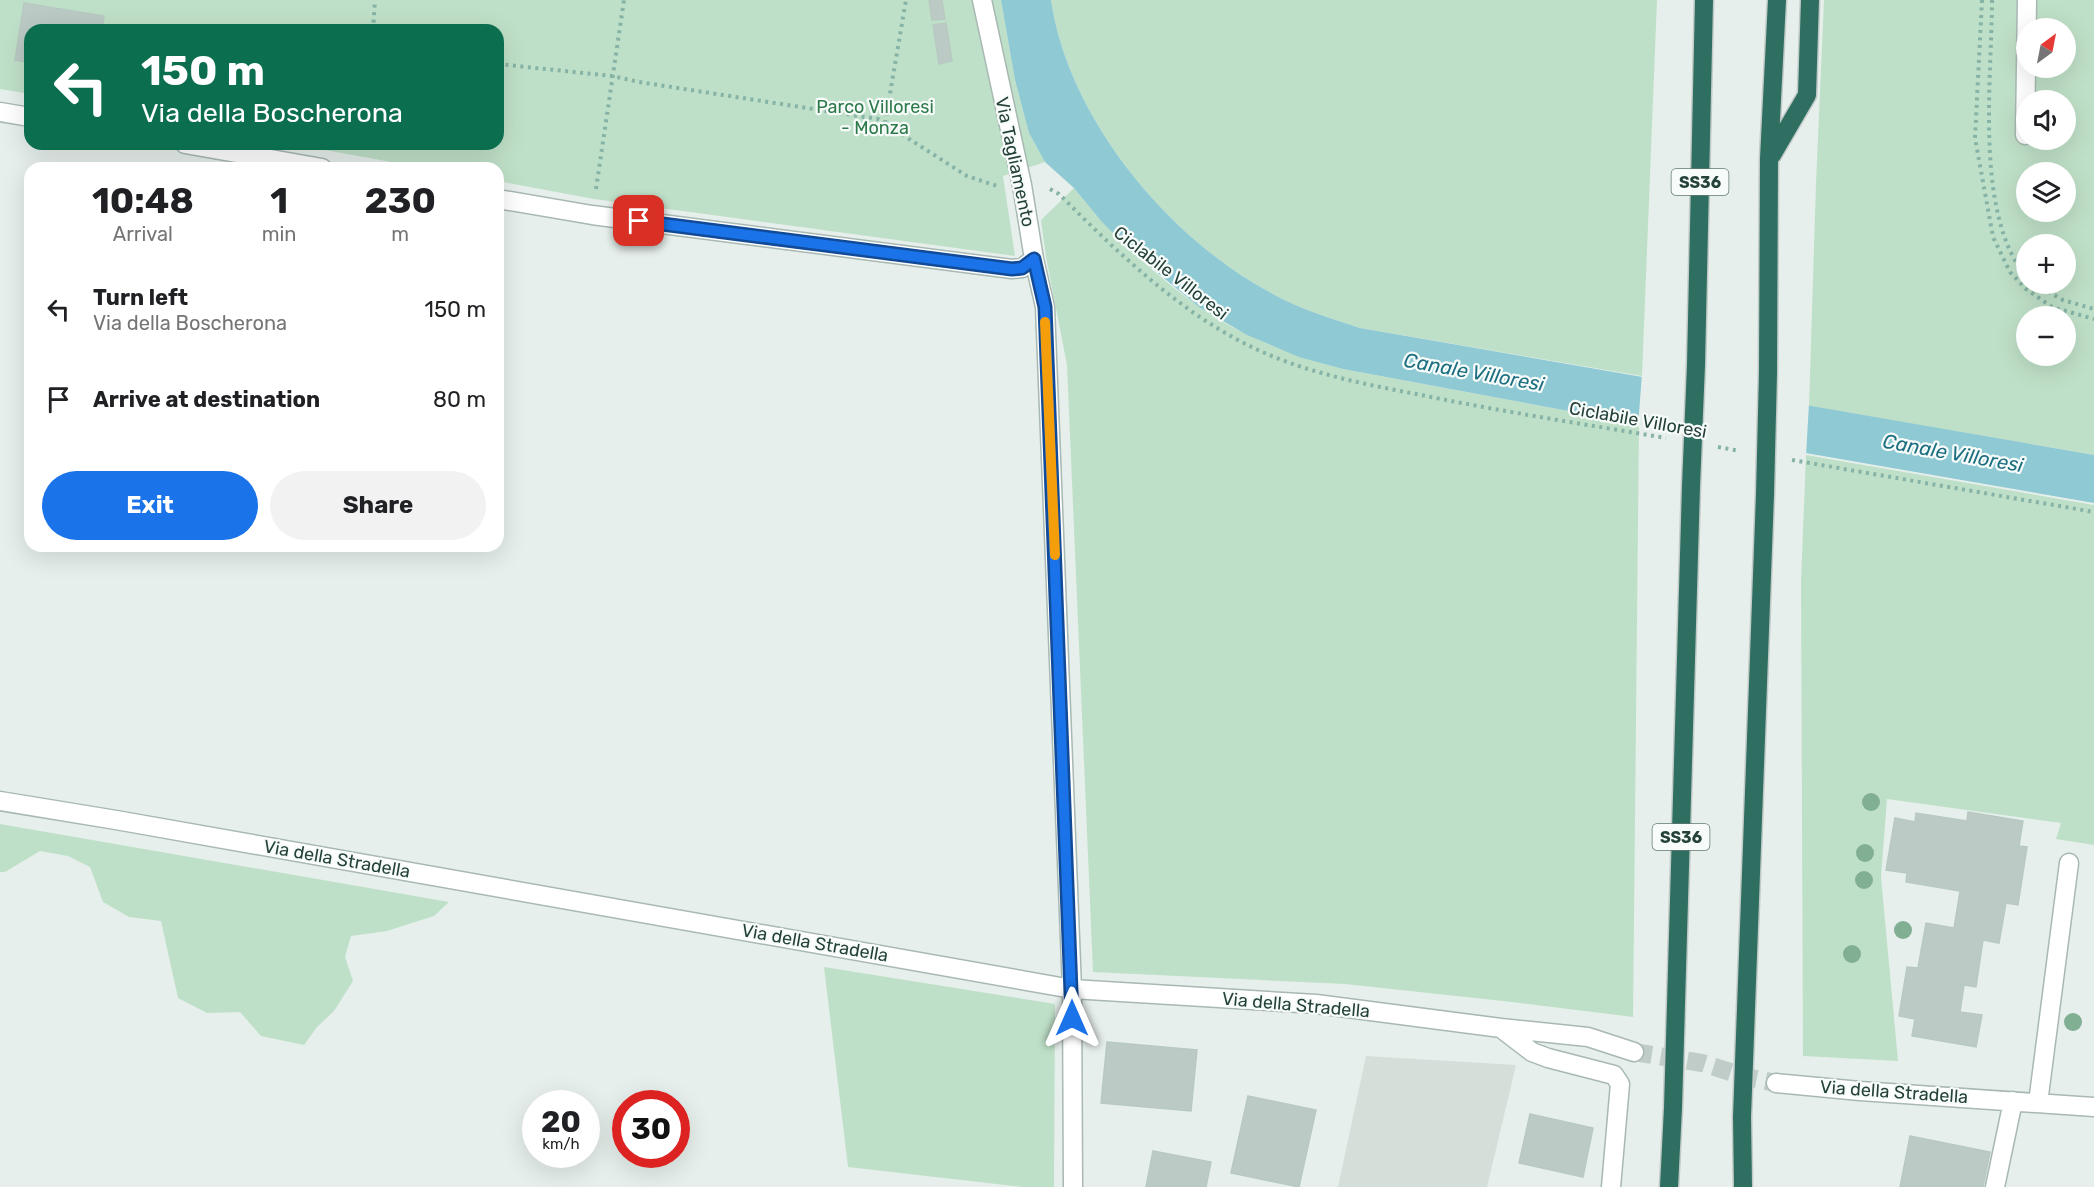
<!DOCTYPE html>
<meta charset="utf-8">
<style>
body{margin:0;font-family:Rubik,sans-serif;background:#f2f2f2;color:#202124;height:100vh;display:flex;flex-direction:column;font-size:22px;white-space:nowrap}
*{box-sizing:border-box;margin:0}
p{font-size:20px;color:#757577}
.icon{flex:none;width:33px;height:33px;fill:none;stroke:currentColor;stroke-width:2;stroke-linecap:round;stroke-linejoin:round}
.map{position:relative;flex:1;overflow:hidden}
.panel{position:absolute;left:24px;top:162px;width:480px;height:390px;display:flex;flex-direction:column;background:#fff;border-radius:18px;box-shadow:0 6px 24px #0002}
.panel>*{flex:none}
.guide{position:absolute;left:24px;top:24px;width:480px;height:126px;border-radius:18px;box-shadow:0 6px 24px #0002;background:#0b6e4f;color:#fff;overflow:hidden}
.needle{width:39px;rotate:32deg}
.buttons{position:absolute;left:2016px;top:18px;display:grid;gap:12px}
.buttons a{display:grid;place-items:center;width:60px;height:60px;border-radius:50%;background:#fff;box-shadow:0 6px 24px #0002;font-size:30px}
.speed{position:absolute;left:522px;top:1090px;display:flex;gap:12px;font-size:30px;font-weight:700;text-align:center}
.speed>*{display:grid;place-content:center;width:78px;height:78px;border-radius:50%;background:#fff;box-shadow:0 6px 24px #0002;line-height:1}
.speed small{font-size:15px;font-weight:400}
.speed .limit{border:9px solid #d22;background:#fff;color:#111}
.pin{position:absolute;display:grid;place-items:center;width:51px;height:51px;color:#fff;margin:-26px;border-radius:12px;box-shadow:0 3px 9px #0006}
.me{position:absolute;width:66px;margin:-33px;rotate:0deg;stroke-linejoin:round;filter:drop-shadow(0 0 4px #0008)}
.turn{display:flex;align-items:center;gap:21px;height:126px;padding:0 18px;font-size:27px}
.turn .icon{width:78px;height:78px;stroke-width:2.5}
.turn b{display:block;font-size:42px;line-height:51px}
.eta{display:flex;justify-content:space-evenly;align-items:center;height:102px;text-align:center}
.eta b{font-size:36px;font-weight:700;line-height:42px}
.primary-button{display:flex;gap:12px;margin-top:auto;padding:12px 18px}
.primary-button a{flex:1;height:69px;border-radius:36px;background:#1a73e8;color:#fff;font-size:24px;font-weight:700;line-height:69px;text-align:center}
.primary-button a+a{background:#f2f2f2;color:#202124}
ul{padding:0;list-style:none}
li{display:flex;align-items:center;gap:18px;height:90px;padding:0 18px}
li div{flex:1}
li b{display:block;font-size:22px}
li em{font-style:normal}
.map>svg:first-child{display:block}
</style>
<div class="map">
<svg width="2094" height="1187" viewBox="0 0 2094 1187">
<rect width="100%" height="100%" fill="#e6efeb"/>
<path fill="#d4dfda" d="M1366 1056 1516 1065 1487 1187H1338Z"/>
<path fill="#bfe0c8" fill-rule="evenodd" d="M0 0H1001L1015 80 1029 133 1045 162 1003 176 1015 256 594 199 498 181V168H424L292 144H498V30H30V94L0 89Z
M1051 0H1657L1642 376 1360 328C1330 318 1299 309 1271 293 1168 238 1068 118 1051 0Z
M1824 0H2094V455L1809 406 1816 183ZM2026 28H2066V68H2026ZM2026 100H2066V140H2026ZM2026 172H2066V212H2026ZM2026 244H2066V284H2026ZM2026 316H2066V356H2026Z
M1074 188C1120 244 1182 304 1248 335 1279 350 1311 360 1343 369L1639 424 1633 1017 1503 1001 1345 984 1093 972 1067 365 1046 257 1041 220Z
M1806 455 2094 505V845L2056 839 2061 823 1887 799 1881 877 1898 1061 1803 1056 1801 582Z
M0 824 449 902 434 916 387 931 351 936 345 957 353 981 334 1011 317 1027 304 1045 261 1036 240 1012 207 1013 178 998 161 921 129 917 103 902 90 867 68 856 40 851 5 872H0Z
M824 967 1055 1004 1054 1187H1023L848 1167Z"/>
<path fill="#8ec9d4" d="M1001 0H1051C1068 118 1168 238 1271 293 1299 309 1330 318 1360 328L2094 455V503L1639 424 1343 369 1299 357 1247 335 1199 307 1131 251 1102 222 1074 188 1045 162 1029 133 1015 80Z"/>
<path fill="#e6efeb" d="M1642 373 1809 403 1806 456 1638 427Z"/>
<path fill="#bbcac4" stroke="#b8c9c2" stroke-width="1.5" d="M929 0H942L945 19 932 20Z
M24 3 104 16 102 30H30V63L15 60Z
M946 23 952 61 939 64 933 25Z
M1968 812 2023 821 2019 846 2027 847 2018 905 2006 903 1999 943 1983 940 1976 987 1964 985 1960 1012 1982 1015 1976 1047 1912 1036 1915 1019 1899 1016 1907 967 1918 968 1926 923 1954 928 1960 891 1906 882 1907 873 1886 870 1895 818 1915 822 1916 813 1967 821Z
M1107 1042 1197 1050 1191 1111 1101 1103Z
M1248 1096 1316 1110 1299 1187 1231 1173Z
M1530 1114 1593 1128 1583 1177 1519 1163Z
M1910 1136 1990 1152 1983 1187H1900Z
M1153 1151 1211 1162 1206 1187H1146Z"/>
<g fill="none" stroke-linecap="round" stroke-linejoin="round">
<path stroke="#bfccc8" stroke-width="18" stroke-dasharray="18 9" stroke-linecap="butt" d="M1634 1052 1702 1063 1746 1077 1776 1083"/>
<g stroke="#a8b8b2" stroke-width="21">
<path id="minor" d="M982 0 1022 185 1034 259 1045 307 1072 989 1073 1187
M0 112 30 117
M2025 135 2027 0
M185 144 322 168
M498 199 592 215 1012 269 1022 268 1034 259
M0 801 116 820 1072 989 1316 1004 1501 1028 1588 1037 1634 1052
M1502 1029 1532 1052 1548 1058 1614 1075 1620 1084 1611 1187
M1776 1083 1860 1091 2094 1107
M2038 1103 2069 863
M1995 1187 2013 1101"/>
</g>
<g stroke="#c2cac8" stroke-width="21">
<path id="highway" d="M1772 155 1807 95 1810 0
M1696 365 1704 0
M1768 373 1769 159 1777 0
M1669 1187 1673 1108 1691 486
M1743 1187 1742 1117 1765 494"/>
</g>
<path stroke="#86b3a5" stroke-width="4" stroke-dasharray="3 4.5" stroke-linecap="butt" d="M1982 0 1975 138 1993 237 2010 272 2026 289 2052 307 2094 319
M1992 0C1992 80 1974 212 2026 277
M373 30 375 0
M498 64 612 76 639 82 878 119 967 176 997 186
M885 123 906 0
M596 189 624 0
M1050 189 1059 194C1118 253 1182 315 1258 350 1308 373 1363 384 1416 394 1499 411 1583 424 1666 438
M2035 284 2063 300 2094 309
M1718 447 1740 451
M1792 460 2094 512"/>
<use href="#minor" stroke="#fff" stroke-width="18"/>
<use href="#highway" stroke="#2f6f62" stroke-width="18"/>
<g stroke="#c2cac8" stroke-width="21" stroke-linecap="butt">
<path id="highway-bridge" d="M1691 486 1696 365
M1765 494 1768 373"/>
</g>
<use href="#highway-bridge" stroke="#2f6f62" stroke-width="18"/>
</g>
<g fill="#80af93">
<circle cx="1871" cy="802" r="9"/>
<circle cx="1865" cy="853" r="9"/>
<circle cx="1864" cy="880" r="9"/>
<circle cx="1903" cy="930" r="9"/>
<circle cx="1852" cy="954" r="9"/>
<circle cx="2073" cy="1022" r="9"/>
</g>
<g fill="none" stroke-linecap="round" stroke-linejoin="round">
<g stroke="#114b97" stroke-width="15">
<path id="route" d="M639 221 1012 269 1022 268 1034 259 1045 307 1072 1018"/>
</g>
<use href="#route" stroke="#1a73e8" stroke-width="10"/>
<path stroke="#f59e0b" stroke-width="10" d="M1045 322 1055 555"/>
</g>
<g text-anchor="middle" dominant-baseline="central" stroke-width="4.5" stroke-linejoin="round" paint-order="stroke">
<g fill="#f7fbf9" stroke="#637a73" stroke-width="1.5">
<rect x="1671.5" y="169" width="57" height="26" rx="4.5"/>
<rect x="1652.5" y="824" width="57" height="26" rx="4.5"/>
</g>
<g font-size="16" font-weight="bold" fill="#24423a">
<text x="1700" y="182">SS36</text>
<text x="1681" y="837">SS36</text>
</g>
<g font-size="18" fill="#2d7a4b" stroke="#f7fbf9">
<text x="875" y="107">Parco Villoresi<tspan x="875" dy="21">- Monza</tspan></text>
</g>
<g font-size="18" fill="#24423a" stroke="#f7fbf9">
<text transform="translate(1015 162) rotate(78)">Via Tagliamento</text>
<text transform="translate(1171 273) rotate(38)">Ciclabile Villoresi</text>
<text transform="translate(1638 420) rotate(10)">Ciclabile Villoresi</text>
<text transform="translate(337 859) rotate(10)">Via della Stradella</text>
<text transform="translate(815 943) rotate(10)">Via della Stradella</text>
<text transform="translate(1296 1005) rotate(5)">Via della Stradella</text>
<text transform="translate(1894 1092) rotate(4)">Via della Stradella</text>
</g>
<g font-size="20" font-style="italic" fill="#1c6f80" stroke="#f7fbf9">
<text transform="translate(1474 372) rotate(10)">Canale Villoresi</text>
<text transform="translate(1953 453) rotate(10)">Canale Villoresi</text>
</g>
</g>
</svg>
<div class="buttons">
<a><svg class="needle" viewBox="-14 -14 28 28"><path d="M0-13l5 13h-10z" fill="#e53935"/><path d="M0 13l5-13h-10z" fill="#757577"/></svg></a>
<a><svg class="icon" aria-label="sound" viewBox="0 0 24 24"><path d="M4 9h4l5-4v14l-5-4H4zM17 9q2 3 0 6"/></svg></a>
<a><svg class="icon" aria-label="layers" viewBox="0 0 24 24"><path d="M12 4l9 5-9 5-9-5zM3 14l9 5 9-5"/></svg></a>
<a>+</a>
<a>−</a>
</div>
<div class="speed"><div>20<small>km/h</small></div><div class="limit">30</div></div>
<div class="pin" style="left:639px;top:221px;background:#d93025"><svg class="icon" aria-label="arrive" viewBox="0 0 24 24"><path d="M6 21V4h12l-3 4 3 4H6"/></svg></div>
<svg class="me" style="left:1072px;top:1018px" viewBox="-20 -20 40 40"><path d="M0-17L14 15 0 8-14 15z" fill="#1a73e8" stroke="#fff" stroke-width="4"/></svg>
<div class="guide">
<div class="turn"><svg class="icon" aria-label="left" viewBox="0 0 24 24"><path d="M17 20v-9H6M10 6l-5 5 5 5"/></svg><div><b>150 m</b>Via della Boscherona</div></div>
</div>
<section class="panel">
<div class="eta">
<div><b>10:48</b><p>Arrival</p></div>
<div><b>1</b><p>min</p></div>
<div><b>230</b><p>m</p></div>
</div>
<ul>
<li><svg class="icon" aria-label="left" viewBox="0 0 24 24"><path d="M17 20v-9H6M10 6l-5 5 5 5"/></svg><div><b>Turn left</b><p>Via della Boscherona</p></div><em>150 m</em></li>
<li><svg class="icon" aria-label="arrive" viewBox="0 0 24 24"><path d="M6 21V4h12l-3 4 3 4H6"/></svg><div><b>Arrive at destination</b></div><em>80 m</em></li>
</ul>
<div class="primary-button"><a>Exit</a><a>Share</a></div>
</section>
</div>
